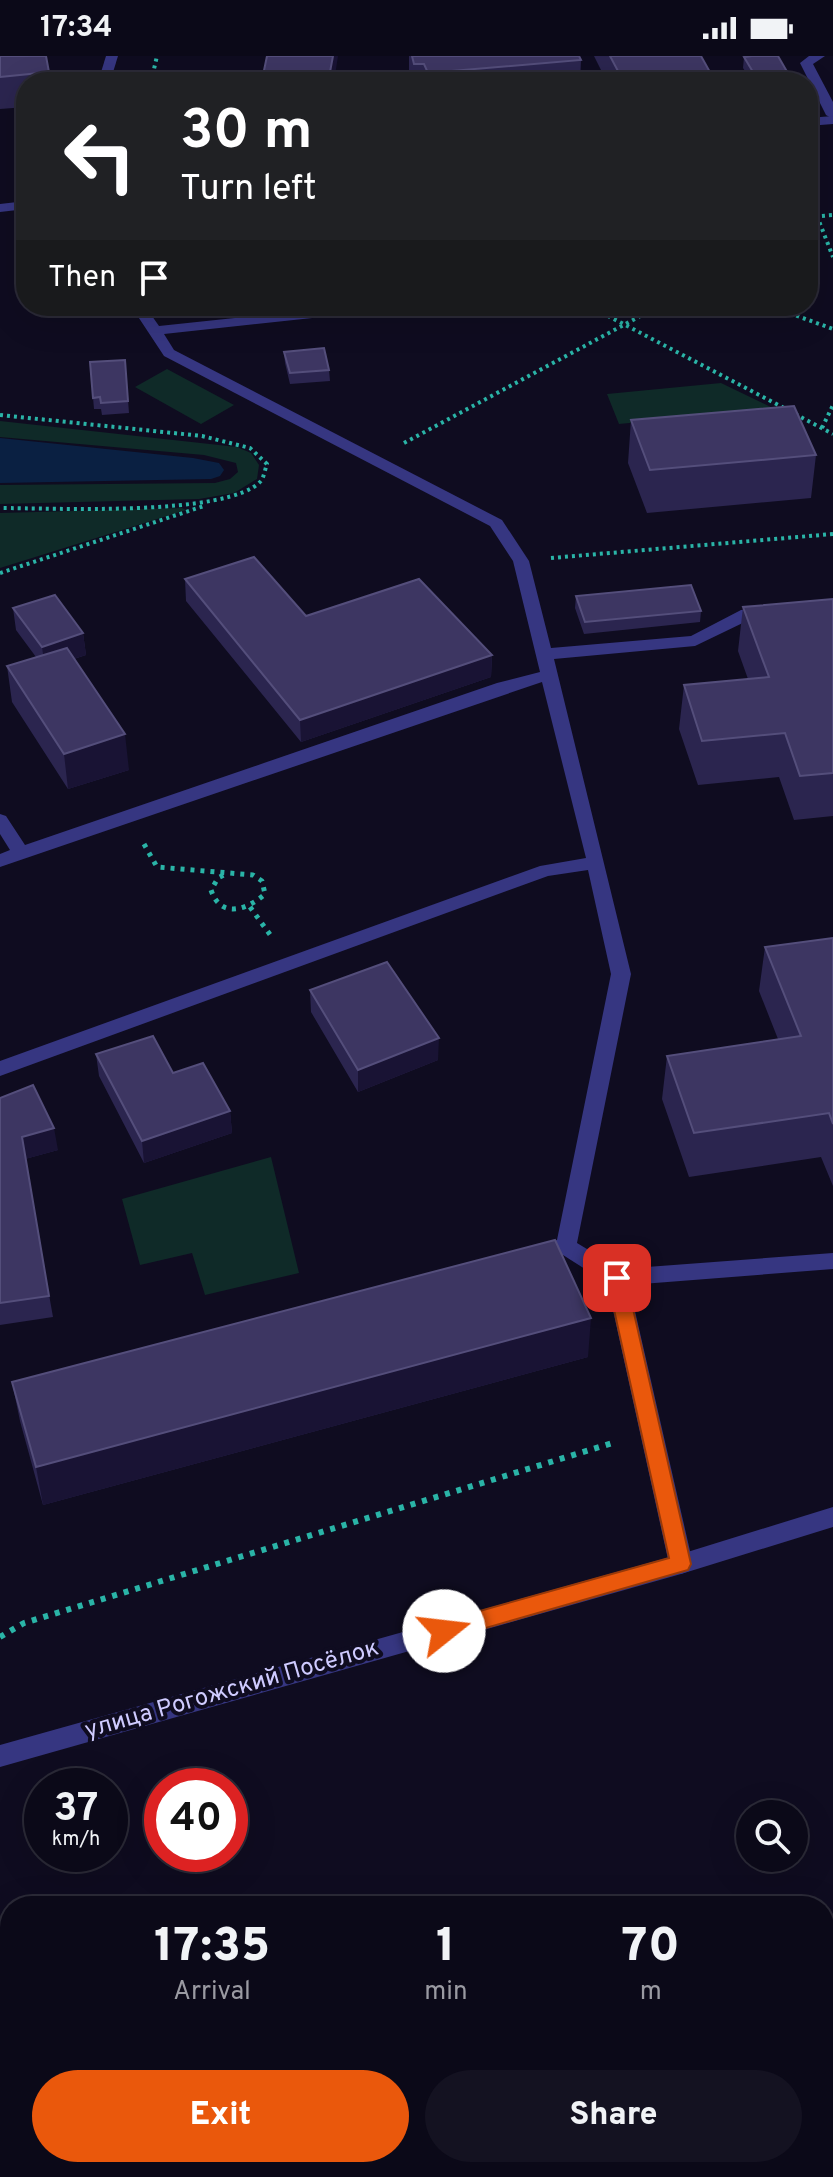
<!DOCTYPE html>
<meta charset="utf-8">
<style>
body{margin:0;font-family:Overpass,sans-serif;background:#141221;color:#f1f3f6;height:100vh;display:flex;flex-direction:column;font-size:30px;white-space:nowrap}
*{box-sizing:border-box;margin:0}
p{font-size:26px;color:#9a9aa2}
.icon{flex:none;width:44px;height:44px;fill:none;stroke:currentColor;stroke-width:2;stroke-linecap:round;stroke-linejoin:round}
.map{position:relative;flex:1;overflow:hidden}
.panel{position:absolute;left:0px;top:1840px;width:834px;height:282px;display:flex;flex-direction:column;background:#0b0918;border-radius:32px 32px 0 0;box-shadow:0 8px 32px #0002,0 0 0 2px #2b2a37}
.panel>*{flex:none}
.guide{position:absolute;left:16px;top:16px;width:802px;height:244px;border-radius:32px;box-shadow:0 8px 32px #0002,0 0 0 2px #2b2a37;background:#202124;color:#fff;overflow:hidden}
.buttons{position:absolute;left:736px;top:1744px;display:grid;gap:16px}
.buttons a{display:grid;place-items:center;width:72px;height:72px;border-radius:50%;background:#0b0918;box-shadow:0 8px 32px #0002,0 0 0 2px #2b2a37;font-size:40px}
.speed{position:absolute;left:24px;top:1712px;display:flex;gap:16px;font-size:40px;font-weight:700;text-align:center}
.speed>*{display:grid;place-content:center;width:104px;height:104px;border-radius:50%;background:#0b0918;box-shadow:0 8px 32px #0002,0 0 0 2px #2b2a37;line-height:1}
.speed small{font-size:20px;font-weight:400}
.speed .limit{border:12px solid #d22;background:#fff;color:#111}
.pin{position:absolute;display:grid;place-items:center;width:68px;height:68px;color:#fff;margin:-34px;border-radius:16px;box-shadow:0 4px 12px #0006}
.me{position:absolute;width:88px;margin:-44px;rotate:74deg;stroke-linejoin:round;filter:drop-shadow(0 0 6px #0008)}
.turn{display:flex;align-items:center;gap:28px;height:168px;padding:0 32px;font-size:36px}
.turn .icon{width:104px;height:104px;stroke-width:2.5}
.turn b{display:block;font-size:56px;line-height:68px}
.then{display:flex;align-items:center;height:76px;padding:0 32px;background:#0003;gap:16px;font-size:30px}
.eta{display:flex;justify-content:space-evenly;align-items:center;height:136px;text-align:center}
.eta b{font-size:48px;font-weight:800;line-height:56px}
.action{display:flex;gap:16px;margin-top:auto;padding:16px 32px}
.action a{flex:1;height:92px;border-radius:48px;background:#ea580c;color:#fff;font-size:32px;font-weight:800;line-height:92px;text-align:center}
.action a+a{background:#141221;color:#f1f3f6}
.status{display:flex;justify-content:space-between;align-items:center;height:56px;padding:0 40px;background:#0b0918;direction:ltr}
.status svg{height:22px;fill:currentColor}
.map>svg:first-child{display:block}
</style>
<div class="status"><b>17:34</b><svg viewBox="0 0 49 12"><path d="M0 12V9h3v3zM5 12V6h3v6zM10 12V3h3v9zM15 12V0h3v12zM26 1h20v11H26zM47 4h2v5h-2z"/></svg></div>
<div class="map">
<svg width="833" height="2121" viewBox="0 0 833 2121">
<rect width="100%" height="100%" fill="#0f0c20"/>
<path fill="#0f2a28" d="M167 313 234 349 201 368 135 331Z
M721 327 775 353 619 368 607 338Z
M0 365 237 391 251 397 259 409 257 423 234 437 199 443 0 448V429L215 427 230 423 238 416 236 407 204 399 0 381Z
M182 452 186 454 0 512V457Z
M271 1101 299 1217 205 1239 192 1197 140 1209 122 1143Z"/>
<path fill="#0a2042" d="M0 382 193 402 219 407 224 414 220 420 211 423 0 427Z"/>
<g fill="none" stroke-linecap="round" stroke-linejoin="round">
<path stroke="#2ab4a7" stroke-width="4" stroke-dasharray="3 4" stroke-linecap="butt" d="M151 26 157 0
M817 160 833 201
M808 161 833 159
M589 250 786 353
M770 250 833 273
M795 358 833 378
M0 359 202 380 250 392 267 408C265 413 264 421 261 425 228 461 51 452 0 452
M822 372 833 349
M404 387 659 250
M551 502 833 478
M0 517 204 450"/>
<path stroke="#2ab4a7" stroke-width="5" stroke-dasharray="4 6" stroke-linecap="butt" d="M144 788 157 811 253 819 262 825 265 838C248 853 221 864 211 834L218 822 226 818
M250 851 271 880"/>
<path stroke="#2ab4a7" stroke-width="6" stroke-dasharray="5 7" stroke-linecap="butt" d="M0 1581 24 1567 616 1386"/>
<path fill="#363681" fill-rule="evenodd" d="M809 0H825L813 8 833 46V63L826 59 800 7Z
M131 250H145L159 270 347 250H394L387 254 164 278 174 294 502 464 529 505 551 592 691 580 741 554 765 551 773 556 771 560 751 563 695 590 554 603 631 918 577 1187 620 1213 833 1197V1213L629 1229 693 1508 689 1515 681 1518 673 1515 669 1508 607 1227 563 1199 532 1207 525 1205 522 1199 525 1193 557 1184 611 918 588 814 548 820 0 1020V1005L540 810 586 802 542 626 0 811V798L10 794 0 778V758L6 760 25 789 497 627 540 616 513 505 490 470 164 300Z"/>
<path fill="#363681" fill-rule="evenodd" d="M106 0H118L110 26H98Z"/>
<path fill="#363681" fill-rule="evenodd" d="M833 60V68L808 70V62Z
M26 145V153L0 156V148Z
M833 1451V1471L681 1518 0 1711V1689L681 1498Z"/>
</g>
<path fill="#2b254f" d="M0 0 49 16 50 26H26V51L0 53Z
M409 0H580L581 4 580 26H409Z
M594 0H701L715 26H607Z
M744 1 793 26H752L743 12Z
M197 250H252L199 255Z
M284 296 329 314 330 325 290 328 285 307Z
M125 304 129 357 102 359 101 353H94L90 306Z
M631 364 816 399 811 442 647 457 628 407Z
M185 523 306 560 492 599 491 621 301 686 186 545Z
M576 540 701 555 700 566 584 578 575 552Z
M833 543V760L794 764 779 721 698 729 679 673 684 629 748 623 738 595 743 551Z
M13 552 83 577 86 599 74 603 129 714 68 733 12 646 7 610 36 601 16 574Z
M833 882V1130L821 1101 689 1121 662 1043 667 1000 778 983 759 935 765 891Z
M310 934 438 1004 358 1036 311 956Z
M96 998 173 1017 230 1055 232 1077 144 1107 99 1020Z
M0 1042 58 1094 25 1103 53 1261 0 1269Z
M588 1301 43 1449 20 1365 12 1326Z"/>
<path fill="#191334" d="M333 0H338L334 26 330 16Z
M83 577 86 599 45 612 42 591Z
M492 599 491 621 301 686 300 664Z
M125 678 129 714 68 733 64 698Z
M439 982 438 1004 358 1036V1014Z
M230 1055 232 1077 144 1107 142 1085Z
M54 1072 58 1094 25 1103 22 1081Z
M591 1262 588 1301 43 1449 36 1411Z"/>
<path fill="#3d3662" stroke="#544e7b" stroke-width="2" d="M0 0H46L49 16 0 21Z
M267 0H333L330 16 358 17 356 26 262 24Z
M412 0H579L581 4 428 17 424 8H414Z
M610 0H701L715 25 701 26H635L629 16 619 17Z
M752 0H778L793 26H759L744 1Z
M324 292 329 314 290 317 284 296Z
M125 304 128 345 101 347 100 341 93 342 90 306Z
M794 350 816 399 650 414 631 364Z
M254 501 306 560 419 523 492 599 300 664 185 523Z
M691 529 701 555 585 566 576 540Z
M55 539 83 577 42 591 13 552Z
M833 543V717L800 720 785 677 702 685 684 629 769 621 743 551Z
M67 592 125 678 64 698 7 610Z
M833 882V1068L829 1057 694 1077 667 1000 801 980 765 891Z
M387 906 439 982 358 1014 310 934Z
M153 980 173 1017 203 1007 230 1055 142 1085 96 998Z
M33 1029 54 1072 22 1081 49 1240 0 1247V1042Z
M555 1184 591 1262 36 1411 12 1326Z"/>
<path fill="#ea580c" stroke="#983908" stroke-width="2" d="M617 1214 624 1216 626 1222 691 1508 688 1514 444 1584 436 1581 433 1575 436 1568 444 1565 669 1502 607 1222 610 1216Z"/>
<g text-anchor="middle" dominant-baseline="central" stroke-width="8" stroke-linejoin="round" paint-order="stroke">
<g font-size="24" fill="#cfcbff" stroke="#0f0c20">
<text transform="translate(232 1634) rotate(-16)">улица Рогожский Посёлок</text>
</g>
</g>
</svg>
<div class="buttons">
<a><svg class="icon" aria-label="search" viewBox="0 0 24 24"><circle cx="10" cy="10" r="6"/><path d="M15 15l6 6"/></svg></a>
</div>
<div class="speed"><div>37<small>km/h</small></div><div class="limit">40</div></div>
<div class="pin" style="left:617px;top:1222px;background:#d93025"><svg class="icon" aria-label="arrive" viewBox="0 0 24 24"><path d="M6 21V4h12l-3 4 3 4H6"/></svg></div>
<svg class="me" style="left:444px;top:1575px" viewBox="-20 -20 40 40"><circle r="19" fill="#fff"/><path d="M0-13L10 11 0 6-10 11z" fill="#ea580c"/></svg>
<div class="guide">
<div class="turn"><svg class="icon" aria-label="left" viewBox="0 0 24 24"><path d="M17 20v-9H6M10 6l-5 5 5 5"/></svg><div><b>30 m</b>Turn left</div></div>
<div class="then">Then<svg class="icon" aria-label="arrive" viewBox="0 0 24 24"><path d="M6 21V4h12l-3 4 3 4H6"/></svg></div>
</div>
<section class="panel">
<div class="eta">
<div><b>17:35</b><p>Arrival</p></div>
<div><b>1</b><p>min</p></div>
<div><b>70</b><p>m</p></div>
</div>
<div class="action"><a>Exit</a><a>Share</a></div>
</section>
</div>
